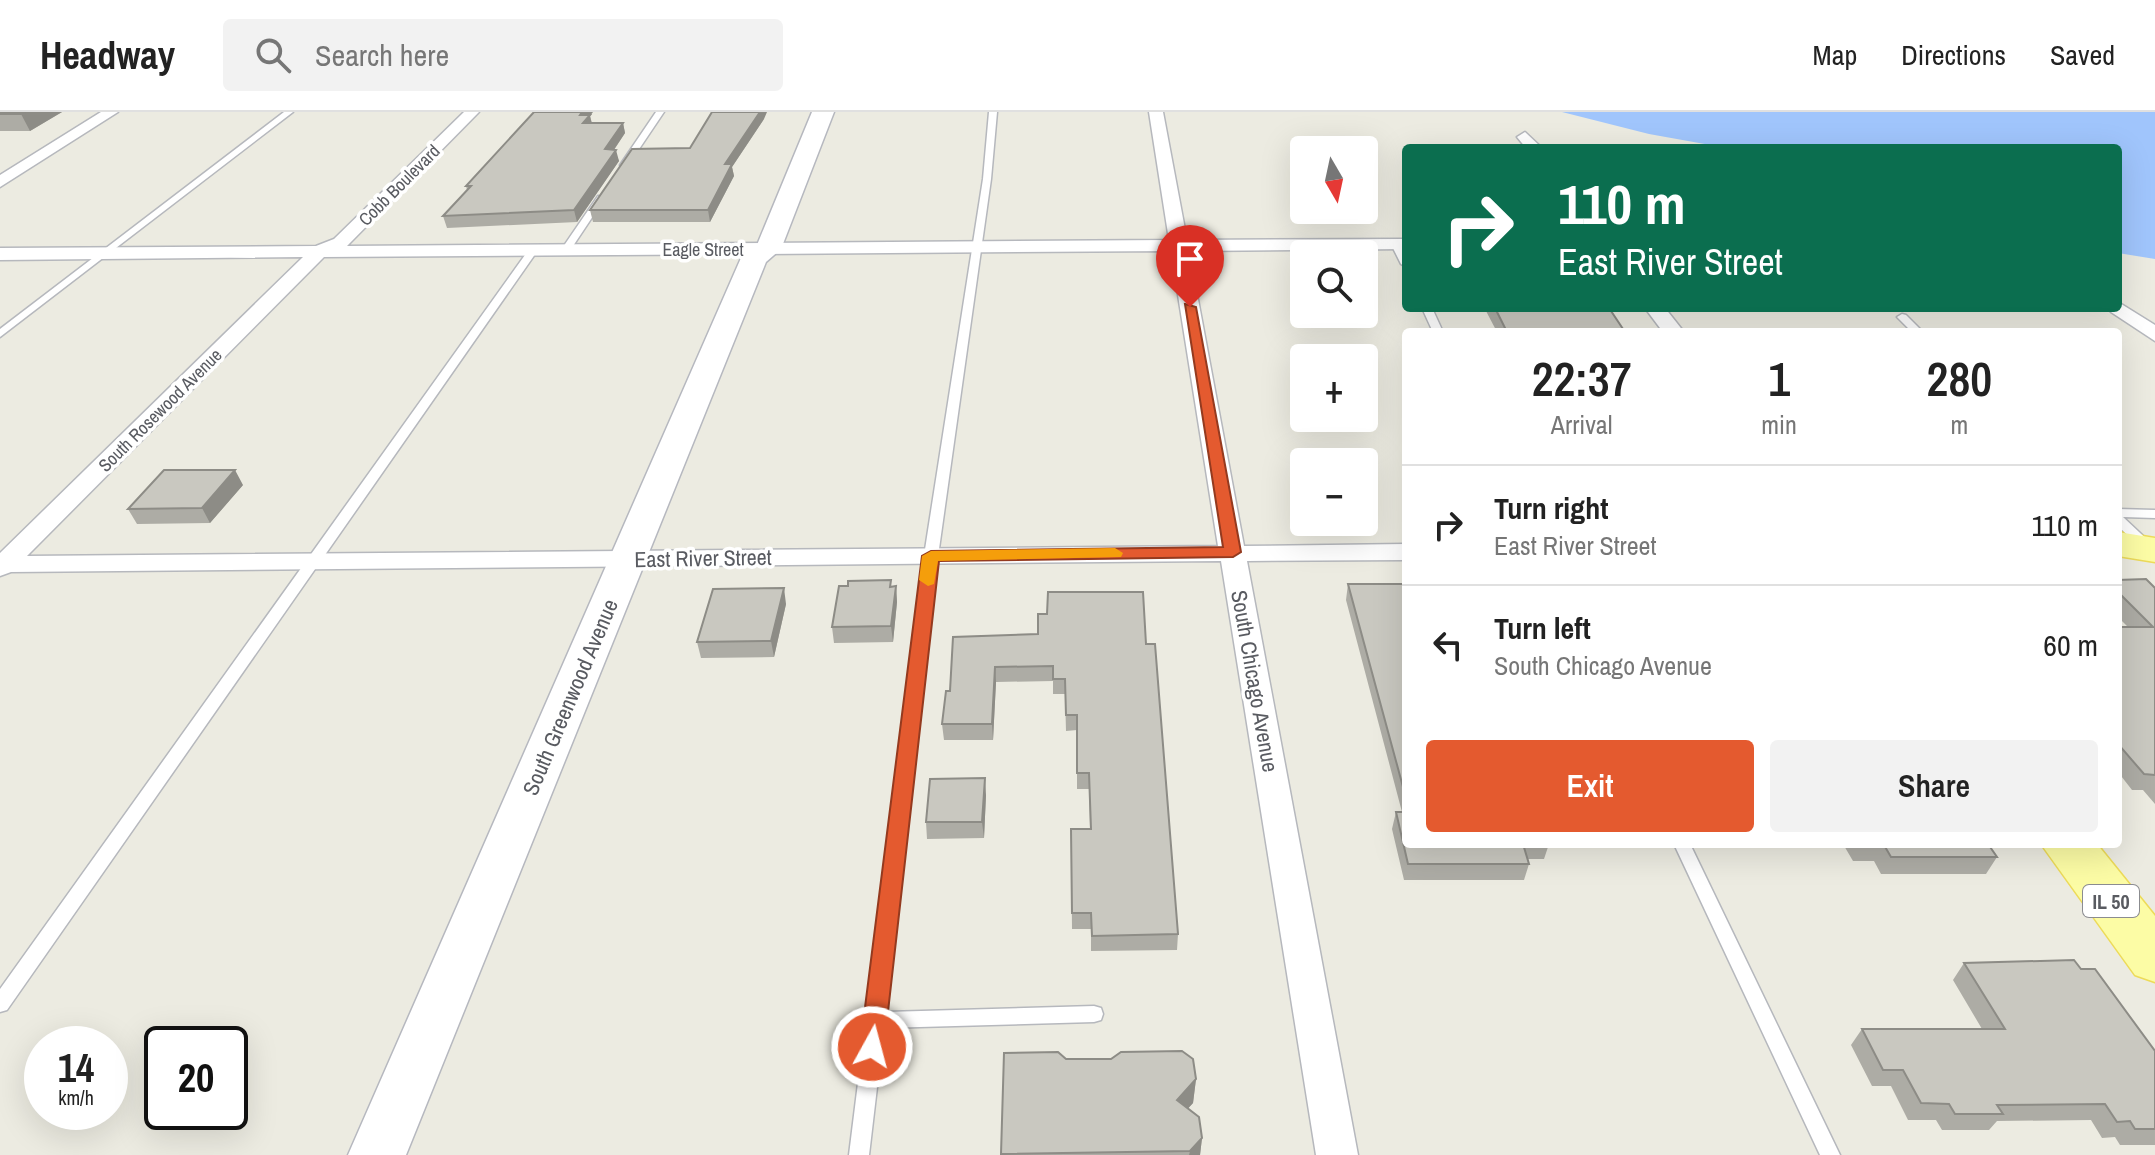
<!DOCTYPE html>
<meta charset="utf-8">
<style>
body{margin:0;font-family:"Archivo Narrow",sans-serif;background:#f2f2f2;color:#222;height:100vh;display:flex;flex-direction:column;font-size:30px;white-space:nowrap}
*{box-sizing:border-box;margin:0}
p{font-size:26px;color:#767676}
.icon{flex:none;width:44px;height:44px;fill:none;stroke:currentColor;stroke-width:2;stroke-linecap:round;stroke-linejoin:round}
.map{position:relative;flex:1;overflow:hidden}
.drawer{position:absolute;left:1402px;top:216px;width:720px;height:520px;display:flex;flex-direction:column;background:#fff;border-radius:8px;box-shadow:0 8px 32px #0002}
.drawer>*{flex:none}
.hud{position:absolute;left:1402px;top:32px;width:720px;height:168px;border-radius:8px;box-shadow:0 8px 32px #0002;background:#0b6e4f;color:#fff;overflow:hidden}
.needle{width:52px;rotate:171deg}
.fabs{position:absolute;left:1290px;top:24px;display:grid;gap:16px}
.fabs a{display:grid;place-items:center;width:88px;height:88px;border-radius:8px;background:#fff;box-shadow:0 8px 32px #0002;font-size:40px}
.speed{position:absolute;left:24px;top:914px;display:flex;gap:16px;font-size:40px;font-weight:700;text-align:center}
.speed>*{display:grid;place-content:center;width:104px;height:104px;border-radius:50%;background:#fff;box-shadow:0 8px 32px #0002;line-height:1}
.speed small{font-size:20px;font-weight:400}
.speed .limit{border:4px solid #111;border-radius:12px;background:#fff;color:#111}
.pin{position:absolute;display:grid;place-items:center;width:68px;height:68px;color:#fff;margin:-82px -34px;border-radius:50% 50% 50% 0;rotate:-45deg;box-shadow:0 0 8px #0007}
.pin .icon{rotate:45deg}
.me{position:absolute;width:88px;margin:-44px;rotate:7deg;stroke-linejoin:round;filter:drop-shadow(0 0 6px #0008)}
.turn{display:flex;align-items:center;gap:28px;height:168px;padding:0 24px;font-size:36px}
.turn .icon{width:104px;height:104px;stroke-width:2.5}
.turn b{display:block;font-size:56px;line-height:68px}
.eta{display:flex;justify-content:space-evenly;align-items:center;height:136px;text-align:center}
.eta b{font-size:48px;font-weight:600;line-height:56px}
.button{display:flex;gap:16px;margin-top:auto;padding:16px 24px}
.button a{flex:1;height:92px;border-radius:8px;background:#e45a2f;color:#fff;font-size:32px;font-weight:600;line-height:92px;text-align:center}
.button a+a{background:#f2f2f2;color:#222}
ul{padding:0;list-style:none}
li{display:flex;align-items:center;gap:24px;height:120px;padding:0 24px;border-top:2px solid #e0e0e0}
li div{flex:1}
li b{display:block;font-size:30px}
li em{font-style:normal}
header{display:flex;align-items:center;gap:48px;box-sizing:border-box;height:112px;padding:0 40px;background:#fff;border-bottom:2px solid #e0e0e0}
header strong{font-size:38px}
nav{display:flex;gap:44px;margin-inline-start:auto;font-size:28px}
.search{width:560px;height:72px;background:#f2f2f2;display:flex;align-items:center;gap:20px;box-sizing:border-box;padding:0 28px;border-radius:8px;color:#767676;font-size:30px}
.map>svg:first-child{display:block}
</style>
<header>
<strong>Headway</strong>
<div class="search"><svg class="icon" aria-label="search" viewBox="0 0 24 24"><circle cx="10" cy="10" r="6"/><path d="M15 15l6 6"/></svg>Search here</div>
<nav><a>Map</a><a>Directions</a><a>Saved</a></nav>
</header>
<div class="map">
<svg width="2155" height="1043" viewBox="0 0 2155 1043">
<rect width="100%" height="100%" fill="#ecebe1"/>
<path fill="#a0c5fc" d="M1562 0H2155V147L2118 141V36H1727L1649 22Z"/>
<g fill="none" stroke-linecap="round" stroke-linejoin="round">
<g stroke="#b6b8bd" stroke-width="3">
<path id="lane" d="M284 0H293L0 225V217Z
M656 0H664L627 55H621L620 53Z
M989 0H997L991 67 938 444 886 900 1094 894 1101 896 1103 902 1101 908 1094 910 884 916 869 1043H849L924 444 983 67Z
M598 84 605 86 569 140H563L561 138Z
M1393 130 1401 132 1406 143V155L1401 152 1391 132Z
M530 136 538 138 7 898 0 900V877Z
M1422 196H1432L1443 220H1433Z
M1902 202 1906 203 1923 220H1912L1897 205Z
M2118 397 2155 398V406L2123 405 2155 435V446L2150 445 2118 414Z
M1674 732H1690L1840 1043H1820Z"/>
</g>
<g stroke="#b6b8bd" stroke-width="3">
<path id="street" d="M101 0H118L0 75V63Z
M464 0H479L347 134 1169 128 1149 0H1163L1187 128 1406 127V137L1189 139 1244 434 1406 432V448L1247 449 1358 1043H1316L1221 449 11 460 0 464V441L303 145 0 148V136L316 134 334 127ZM1171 139 1218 434 27 444 324 145Z
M1525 20 1542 36H1526L1517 25Z
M2118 190 2155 213V229L2111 200 2108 196H2118Z
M1645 196H1665L1684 220H1663Z"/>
</g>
<g stroke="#b6b8bf" stroke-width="3">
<path id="secondary" d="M812 0H834L781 137 766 150 406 1043H348L741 146 757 133Z"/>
</g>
<g stroke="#eddb59" stroke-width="3">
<path id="primary" d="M2118 420 2155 426V450L2118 444Z
M2041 732H2097L2155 804V870L2135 863Z"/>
</g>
<use href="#lane" fill="#fff" fill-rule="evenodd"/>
<use href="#street" fill="#fff" fill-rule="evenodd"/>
<use href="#secondary" fill="#fff" fill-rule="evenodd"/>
<use href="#primary" fill="#fcfca5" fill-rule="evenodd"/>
</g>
<path fill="#adaca5" d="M0 0H62L30 19H0Z
M590 4 592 11H623L625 21 614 38 619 49 577 110 447 116 443 104 467 78 466 74Z
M764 7 732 55 734 64 710 110H593L590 98Z
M1464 196H1609L1625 220H1497L1486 199H1466Z
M243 373 210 411 137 412 128 397Z
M2118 468 2155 476V692L2143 678H2132L2118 660V515H2128L2118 505Z
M1348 472H1406V732H1549L1544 747H1528L1529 752 1524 768H1404L1392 717 1396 700H1402L1346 488Z
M896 474 897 490 893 530 834 531 832 515 892 475Z
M786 492 774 545 701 546 697 530Z
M953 525 1146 532 1178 822 1177 838 1091 839V817H1072L1071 717H1090L1089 677H1077V618L1066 619 1065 582H1053V569L996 570 993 628H944L942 612 950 579Z
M986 683 984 726 927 727 926 710Z
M1843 732H1988L1997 745 1986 762H1881L1874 749H1853Z
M1964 851 2081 857 2155 939V1033H2120L2115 1025 2102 1026 2091 1008 1997 1009 1989 1018H1942L1936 1008H1908L1891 974H1872L1851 933 1862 917H1982L1953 868Z
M1004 941 1066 947 1196 967 1193 991 1188 996 1202 1026 1200 1043H1001Z"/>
<path fill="#8d8c86" d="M25 0H62L30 19 21 2Z
M582 0H593L590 4 592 13 586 22 580 3Z
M760 0H767L764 7 732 55 734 64 710 110 708 98 725 52Z
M623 11 625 21 607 48 605 37Z
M616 38 619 49 577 110 574 98Z
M235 358 243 373 210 411 202 396Z
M896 474 897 490 893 530 891 514Z
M784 476 786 492 774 545 771 529Z
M995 555 996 570 993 628 992 612Z
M985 666 986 683 984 726 982 710Z
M1196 967 1193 991 1175 1011 1177 988Z
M1202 1026 1200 1043H1189L1190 1039Z"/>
<path fill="#c9c8c0" stroke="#8d8c86" stroke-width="2" d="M0 0H25L21 2H0Z
M534 0H582L580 3H590L583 11H623L605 37 616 38 574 98 443 104 471 74H466Z
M712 0H760L725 52H732L708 98H590L632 37 690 36Z
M1651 35H1688L1690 36H1652Z
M1495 196H1609L1625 220H1507Z
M164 358H235L202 396 128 397Z
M2146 467 2155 476V663L2144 662 2118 632V515H2153L2118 480V468Z
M891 468 890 475 896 474 891 514 832 515 839 474H848V469Z
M1348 472H1406V686Z
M784 476 771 529 697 530 713 477Z
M1048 480H1143L1146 532H1155L1178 822 1092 824 1091 801H1072L1071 717H1091L1089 661H1077V603H1066L1065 567H1053V554L995 555 992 612H942L946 579H950L953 525 1038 522V502H1047Z
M985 666 982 710H926L930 667Z
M1396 700H1406V732H1523L1529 752H1408Z
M1863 732H1988L1997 745H1891L1884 733Z
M2074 848 2081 857H2095L2155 939V1017H2135L2130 1009 2117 1010 2105 992 1997 993 2003 1002H1955L1949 992 1921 991 1903 958H1883L1862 917H2005L1964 851Z
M1182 939 1193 947 1196 967 1177 988 1199 1005 1202 1026 1190 1039 1001 1042 1004 941 1058 940 1066 947H1111L1121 940Z"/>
<path fill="#e45a2f" stroke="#943a1f" stroke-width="2" d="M1185 192 1196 195 1241 440 1233 445 939 449 884 935 881 943 872 946 863 943 860 935 922 444 931 439 1223 435Z"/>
<path fill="#f59e0b" d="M1115 436 1123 441 1121 445 938 449 934 472 928 474 919 468 922 444 931 439Z"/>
<g text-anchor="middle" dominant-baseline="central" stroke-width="7" stroke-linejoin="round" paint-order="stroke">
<g font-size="18" fill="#595b61" stroke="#fff">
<text transform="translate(399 73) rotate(-45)">Cobb Boulevard</text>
<text x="703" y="137">Eagle Street</text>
<text transform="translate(160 298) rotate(-45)">South Rosewood Avenue</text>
</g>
<rect fill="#fff" stroke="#8b8c90" stroke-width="2" x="2083" y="773" width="56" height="32" rx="6"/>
<g font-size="20" font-weight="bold" fill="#595b61">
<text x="2111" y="789">IL 50</text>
</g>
<g font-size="22" fill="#595b61" stroke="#fff">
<text transform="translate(703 446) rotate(-1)">East River Street</text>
<text transform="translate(1255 569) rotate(80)">South Chicago Avenue</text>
<text transform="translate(570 585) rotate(-67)">South Greenwood Avenue</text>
</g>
</g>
</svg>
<div class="fabs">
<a><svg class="needle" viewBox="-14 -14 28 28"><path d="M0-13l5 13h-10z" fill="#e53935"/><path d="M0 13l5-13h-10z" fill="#767676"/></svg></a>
<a><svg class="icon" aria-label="search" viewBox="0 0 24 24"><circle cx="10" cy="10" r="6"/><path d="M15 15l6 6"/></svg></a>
<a>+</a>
<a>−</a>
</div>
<div class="speed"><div>14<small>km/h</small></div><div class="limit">20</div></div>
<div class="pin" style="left:1190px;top:195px;background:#d93025"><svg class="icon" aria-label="arrive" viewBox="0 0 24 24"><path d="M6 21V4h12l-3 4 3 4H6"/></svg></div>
<svg class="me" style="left:872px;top:935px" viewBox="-20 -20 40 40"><circle r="17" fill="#e45a2f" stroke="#fff" stroke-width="3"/><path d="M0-11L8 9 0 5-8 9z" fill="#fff"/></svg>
<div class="hud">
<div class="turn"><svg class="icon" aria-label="right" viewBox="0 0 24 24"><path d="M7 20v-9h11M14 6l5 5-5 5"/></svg><div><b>110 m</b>East River Street</div></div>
</div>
<section class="drawer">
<div class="eta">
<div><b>22:37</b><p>Arrival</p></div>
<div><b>1</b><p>min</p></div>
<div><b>280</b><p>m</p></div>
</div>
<ul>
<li><svg class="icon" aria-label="right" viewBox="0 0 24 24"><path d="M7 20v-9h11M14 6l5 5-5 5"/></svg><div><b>Turn right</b><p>East River Street</p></div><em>110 m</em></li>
<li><svg class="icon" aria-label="left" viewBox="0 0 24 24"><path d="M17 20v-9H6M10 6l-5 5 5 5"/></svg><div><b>Turn left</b><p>South Chicago Avenue</p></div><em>60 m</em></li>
</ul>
<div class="button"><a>Exit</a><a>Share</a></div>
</section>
</div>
